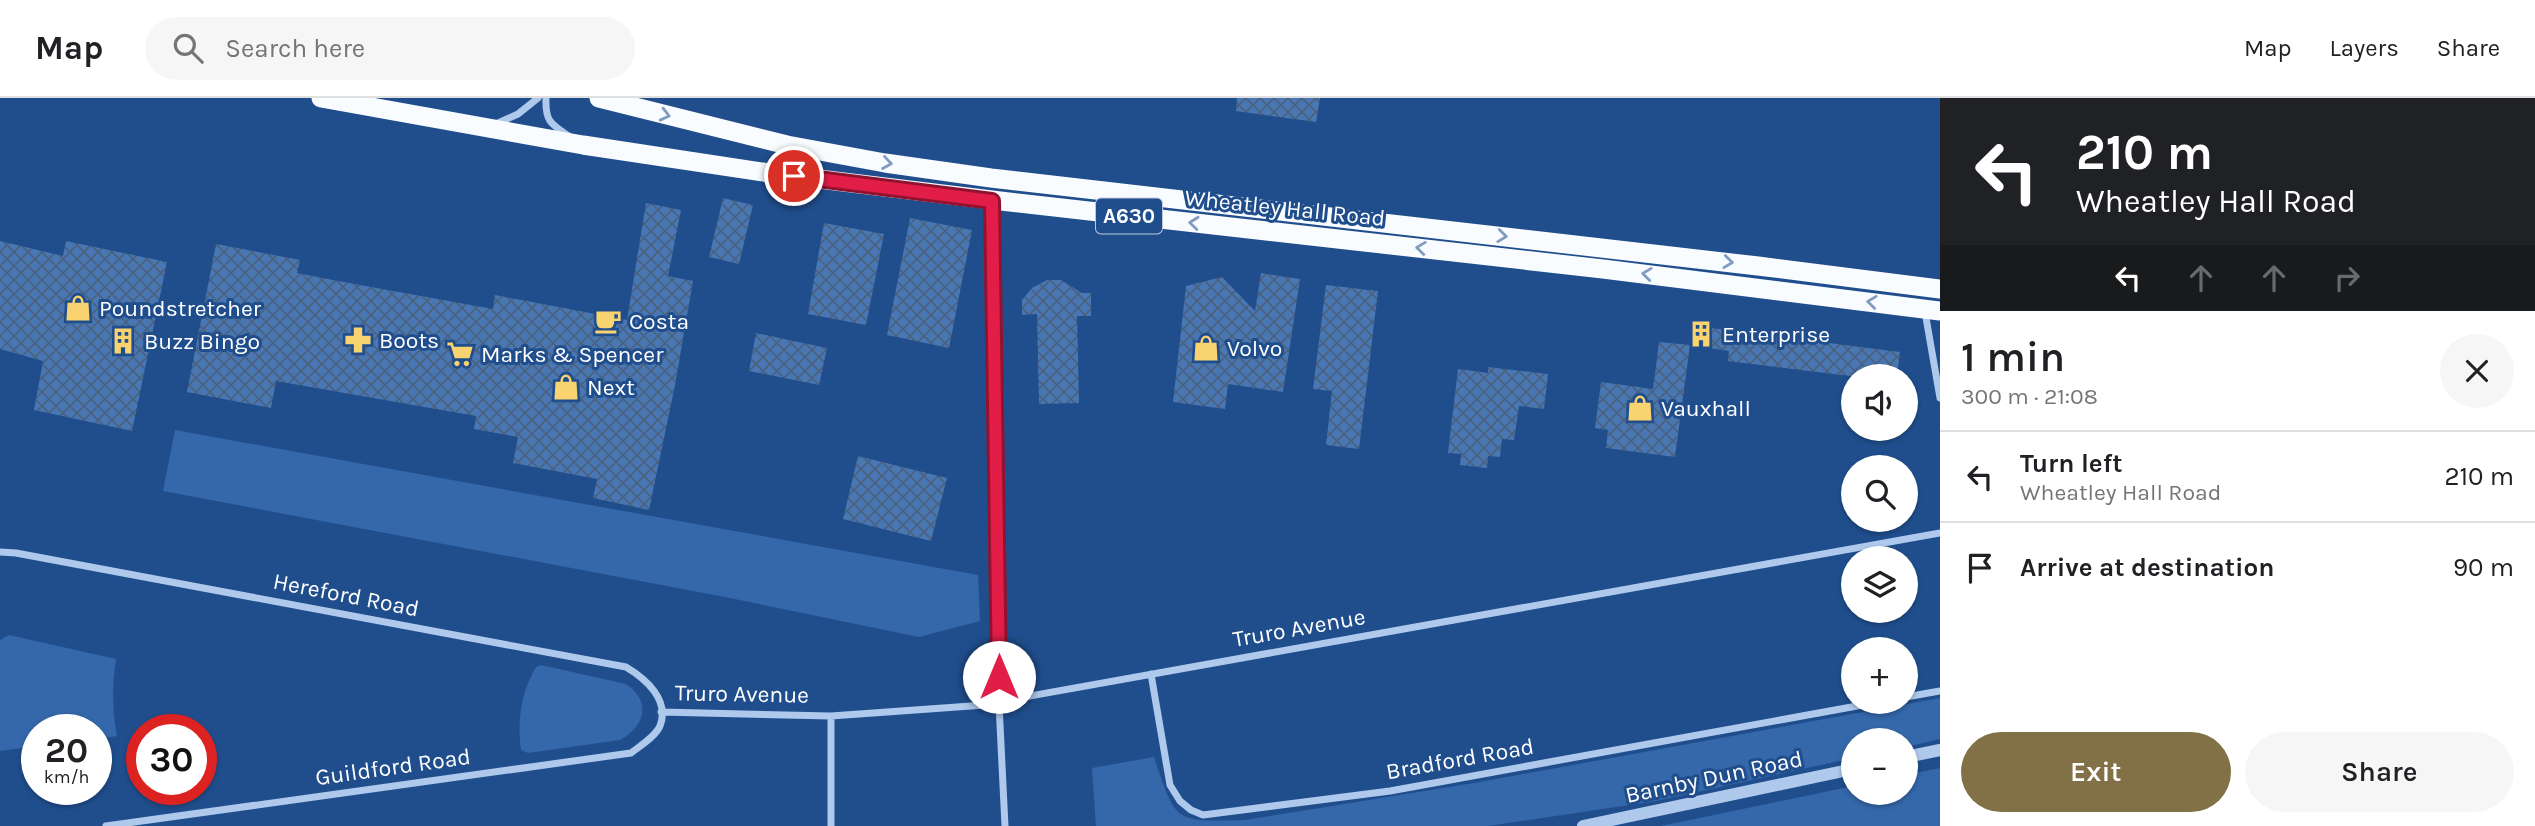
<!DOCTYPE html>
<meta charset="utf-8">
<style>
body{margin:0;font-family:Karla,sans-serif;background:#f6f6f6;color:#202124;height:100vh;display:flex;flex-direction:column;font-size:26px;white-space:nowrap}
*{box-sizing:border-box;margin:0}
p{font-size:23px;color:#757577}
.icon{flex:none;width:38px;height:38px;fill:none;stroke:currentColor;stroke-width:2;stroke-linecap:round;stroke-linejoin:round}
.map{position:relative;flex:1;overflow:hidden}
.drawer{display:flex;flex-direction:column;background:#fff;width:595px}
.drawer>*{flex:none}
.guide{background:#202124;color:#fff;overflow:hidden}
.tools{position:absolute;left:1841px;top:266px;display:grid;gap:14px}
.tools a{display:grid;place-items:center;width:77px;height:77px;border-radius:50%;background:#fff;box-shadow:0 2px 5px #0004;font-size:35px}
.speed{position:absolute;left:21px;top:616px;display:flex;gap:14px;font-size:35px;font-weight:700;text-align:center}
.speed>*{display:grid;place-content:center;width:91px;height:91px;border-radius:50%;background:#fff;box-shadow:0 2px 5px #0004;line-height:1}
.speed small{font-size:18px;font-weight:400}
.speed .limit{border:10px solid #d22;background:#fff;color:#111}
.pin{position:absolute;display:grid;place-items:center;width:60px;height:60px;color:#fff;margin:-30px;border:4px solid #fff;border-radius:50%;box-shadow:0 2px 7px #0007}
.me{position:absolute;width:77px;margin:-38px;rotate:0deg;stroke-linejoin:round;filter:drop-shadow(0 0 5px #0008)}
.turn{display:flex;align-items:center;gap:24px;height:147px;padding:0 21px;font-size:32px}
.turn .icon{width:91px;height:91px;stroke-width:2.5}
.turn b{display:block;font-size:49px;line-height:60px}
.lanes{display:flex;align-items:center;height:66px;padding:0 21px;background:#0003;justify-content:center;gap:35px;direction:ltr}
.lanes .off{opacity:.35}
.round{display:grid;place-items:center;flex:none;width:74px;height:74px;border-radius:37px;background:#f6f6f6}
.summary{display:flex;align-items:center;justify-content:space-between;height:119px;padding:0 21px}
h1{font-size:42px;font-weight:600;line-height:52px}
.cta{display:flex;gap:14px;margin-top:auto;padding:14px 21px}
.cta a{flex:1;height:80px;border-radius:42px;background:#827146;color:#fff;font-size:28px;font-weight:600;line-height:80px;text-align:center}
.cta a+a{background:#f6f6f6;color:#202124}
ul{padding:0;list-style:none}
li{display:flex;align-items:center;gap:21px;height:91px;padding:0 21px;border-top:2px solid #e0e0e0}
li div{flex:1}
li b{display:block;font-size:26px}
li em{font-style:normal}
header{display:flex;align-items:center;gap:42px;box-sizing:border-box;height:98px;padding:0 35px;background:#fff;border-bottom:2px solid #e0e0e0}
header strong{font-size:33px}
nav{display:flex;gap:38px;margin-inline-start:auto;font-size:24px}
.search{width:490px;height:63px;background:#f6f6f6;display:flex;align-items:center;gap:18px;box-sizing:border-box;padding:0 24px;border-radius:38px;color:#757577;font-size:26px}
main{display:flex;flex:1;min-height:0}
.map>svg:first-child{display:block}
</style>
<header>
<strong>Map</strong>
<div class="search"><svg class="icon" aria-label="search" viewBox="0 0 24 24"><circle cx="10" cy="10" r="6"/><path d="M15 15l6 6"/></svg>Search here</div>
<nav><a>Map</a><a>Layers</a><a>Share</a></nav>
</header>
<main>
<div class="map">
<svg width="1940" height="728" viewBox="0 0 1940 728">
<defs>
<pattern id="building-cross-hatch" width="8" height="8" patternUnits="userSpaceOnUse" patternTransform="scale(1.75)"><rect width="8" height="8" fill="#4977b4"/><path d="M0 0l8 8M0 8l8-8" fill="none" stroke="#4a6280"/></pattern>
</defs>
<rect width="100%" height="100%" fill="#204e8d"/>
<path fill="#3468aa" d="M175 332 978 477 980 523 919 539 725 499 163 393Z
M9 537 116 561C112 588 112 611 117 638L96 641V632H37V648L0 653V542Z
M541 567 626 586C652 604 645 628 620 642L528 655 521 652C517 622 521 595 536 569Z
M1940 600V641L1906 649V642H1853V660L1656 703 1488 728H1096L1092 670 1154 659C1176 725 1174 724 1245 722L1474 685Z
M1940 670V728H1661L1853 688V695H1906V677Z"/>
<path fill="url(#building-cross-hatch)" d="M1237 0H1320L1316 24 1236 13Z
M723 100 753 107 739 166 709 159Z
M646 105 681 112 668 178 693 183 675 287 649 412 593 400 597 381 513 365 518 339 474 331 476 318 276 283 271 310 187 294 216 146 300 162 297 175 338 183 493 211 495 197 627 222Z
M910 120 972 132 949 250 887 237Z
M824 125 884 136 866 227 808 216Z
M0 143 63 158 66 143 167 164 132 333 34 312 43 263 0 251Z
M1261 175 1300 181 1283 294 1228 286 1225 311 1173 304 1186 188 1222 179 1255 213Z
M1047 182H1061L1082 195H1091V218H1077L1079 305 1039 306 1037 216 1022 217V202L1032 190Z
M1326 187 1378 193 1359 351 1326 347 1332 293 1313 291Z
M1694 223 1712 226 1711 230 1900 254 1897 278H1850L1728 263 1729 253 1690 247Z
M756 235 827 250 819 287 749 273Z
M1659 244 1690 247 1675 359 1606 350 1608 332 1595 330 1601 284 1653 291Z
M1488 269 1548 276 1544 311 1519 308 1514 342 1502 341 1500 359 1488 358 1487 370 1460 367 1461 356 1448 355 1458 271 1488 275Z
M858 358 947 380 931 443 843 421Z"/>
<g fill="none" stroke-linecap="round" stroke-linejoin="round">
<path stroke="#aec9ec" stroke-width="7" d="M546 0C545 24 551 26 570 39
M498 25 518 16 538 0
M992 103 999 606 1005 728
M1925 214 1940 300
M0 454 16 455 626 569C646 581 670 602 660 628 655 639 640 648 631 655L106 728
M1151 576 1170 687 1180 703 1191 712 1203 717 1390 693 1879 604
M1906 599 1940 593
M661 614 831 618 999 606 1013 601 1940 435
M831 728V618"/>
<path stroke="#aec9ec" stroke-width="12" d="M1906 659 1940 652
M1583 728 1853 671"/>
<path stroke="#f9fcff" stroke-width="19" d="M321 0 583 47 769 75 992 102 1603 171 1940 213
M599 0 787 47 885 65 991 80 1758 168 1940 191"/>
</g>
<defs><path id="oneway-chevron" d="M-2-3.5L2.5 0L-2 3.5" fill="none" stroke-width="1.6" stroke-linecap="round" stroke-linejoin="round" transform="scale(1.75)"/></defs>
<g stroke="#829cc0">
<use href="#oneway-chevron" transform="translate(665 17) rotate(14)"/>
<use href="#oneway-chevron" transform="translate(887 65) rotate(9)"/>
<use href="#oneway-chevron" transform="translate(1194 125) rotate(-174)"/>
<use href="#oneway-chevron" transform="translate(1502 138) rotate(7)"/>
<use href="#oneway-chevron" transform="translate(1421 150) rotate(-173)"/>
<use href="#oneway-chevron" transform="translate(1728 164) rotate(7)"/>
<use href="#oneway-chevron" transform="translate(1647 176) rotate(-173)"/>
<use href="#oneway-chevron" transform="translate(1872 204) rotate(-173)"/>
</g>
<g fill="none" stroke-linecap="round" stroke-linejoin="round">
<g stroke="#92132f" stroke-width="18">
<path id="route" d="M794 78 992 103 999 579"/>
</g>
<use href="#route" stroke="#e11d48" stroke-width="12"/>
</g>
<defs>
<g id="shop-bare" transform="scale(2.1)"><path d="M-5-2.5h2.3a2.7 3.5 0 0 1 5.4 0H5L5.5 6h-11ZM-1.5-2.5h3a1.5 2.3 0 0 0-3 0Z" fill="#f9d36f" stroke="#204e8d" stroke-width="2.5" paint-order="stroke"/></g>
<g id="cafe-bare" transform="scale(2.1)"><path d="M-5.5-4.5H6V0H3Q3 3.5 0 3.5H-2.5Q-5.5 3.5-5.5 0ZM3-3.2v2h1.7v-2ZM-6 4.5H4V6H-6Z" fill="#f9d36f" stroke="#204e8d" stroke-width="2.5" paint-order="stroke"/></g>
<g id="building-bare" transform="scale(2.1)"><path d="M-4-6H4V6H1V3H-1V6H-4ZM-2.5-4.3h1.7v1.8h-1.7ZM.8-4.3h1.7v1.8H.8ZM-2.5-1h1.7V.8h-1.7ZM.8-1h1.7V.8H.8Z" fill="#f9d36f" stroke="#204e8d" stroke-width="2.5" paint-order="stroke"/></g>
<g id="pharmacy-bare" transform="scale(2.1)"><path d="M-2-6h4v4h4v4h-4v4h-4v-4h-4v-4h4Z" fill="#f9d36f" stroke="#204e8d" stroke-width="2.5" paint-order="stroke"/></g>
<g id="supermarket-bare" transform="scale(2.1)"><path d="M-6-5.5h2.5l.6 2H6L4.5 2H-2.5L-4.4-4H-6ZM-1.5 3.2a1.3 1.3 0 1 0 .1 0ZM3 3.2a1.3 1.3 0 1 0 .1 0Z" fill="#f9d36f" stroke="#204e8d" stroke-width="2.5" paint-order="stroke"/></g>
</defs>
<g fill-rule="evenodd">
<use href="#shop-bare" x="78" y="210"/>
<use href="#cafe-bare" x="608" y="223"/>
<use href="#building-bare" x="1701" y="236"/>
<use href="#pharmacy-bare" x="358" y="242"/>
<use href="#building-bare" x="123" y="243"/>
<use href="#shop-bare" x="1206" y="250"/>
<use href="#supermarket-bare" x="460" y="256"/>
<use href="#shop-bare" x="566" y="289"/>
<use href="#shop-bare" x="1640" y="310"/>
</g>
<g text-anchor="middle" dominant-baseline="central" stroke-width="6" stroke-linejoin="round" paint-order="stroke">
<rect fill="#204e8d" stroke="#bccadd" stroke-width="2" x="1096" y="100.5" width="66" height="35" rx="5"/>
<g font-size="21" font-weight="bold" fill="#fff">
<text x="1129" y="118">A630</text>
</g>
<g font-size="23" fill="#fff" stroke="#204e8d">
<text transform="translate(1285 110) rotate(6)">Wheatley Hall Road</text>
<text transform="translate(346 497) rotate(11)">Hereford Road</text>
<text transform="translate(1299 530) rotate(-10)">Truro Avenue</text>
<text transform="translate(742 596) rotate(1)">Truro Avenue</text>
<text transform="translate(1460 661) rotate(-10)">Bradford Road</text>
<text transform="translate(393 669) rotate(-8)">Guildford Road</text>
<text transform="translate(1714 679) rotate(-12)">Barnby Dun Road</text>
</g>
<g font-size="23" fill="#fff" stroke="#204e8d" text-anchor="start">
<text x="99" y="210">Poundstretcher</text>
<text x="629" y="223">Costa</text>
<text x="1722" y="236">Enterprise</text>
<text x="379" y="242">Boots</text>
<text x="144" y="243">Buzz Bingo</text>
<text x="1227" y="250">Volvo</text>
<text x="481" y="256">Marks &amp; Spencer</text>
<text x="587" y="289">Next</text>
<text x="1661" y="310">Vauxhall</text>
</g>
</g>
</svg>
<div class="tools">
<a><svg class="icon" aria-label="sound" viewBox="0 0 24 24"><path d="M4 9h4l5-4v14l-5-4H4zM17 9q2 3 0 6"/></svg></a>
<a><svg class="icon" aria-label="search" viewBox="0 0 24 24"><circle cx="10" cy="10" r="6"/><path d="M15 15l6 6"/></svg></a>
<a><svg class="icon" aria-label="layers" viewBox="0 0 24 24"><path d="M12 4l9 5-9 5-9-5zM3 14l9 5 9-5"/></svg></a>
<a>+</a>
<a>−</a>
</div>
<div class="speed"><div>20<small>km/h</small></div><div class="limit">30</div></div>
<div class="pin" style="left:794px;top:78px;background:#d93025"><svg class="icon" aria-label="arrive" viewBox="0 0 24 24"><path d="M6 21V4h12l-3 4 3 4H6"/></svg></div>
<svg class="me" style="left:999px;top:579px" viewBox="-20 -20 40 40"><circle r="19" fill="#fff"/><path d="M0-13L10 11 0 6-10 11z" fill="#e11d48"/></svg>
</div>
<section class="drawer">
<div class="guide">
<div class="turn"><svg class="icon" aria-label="left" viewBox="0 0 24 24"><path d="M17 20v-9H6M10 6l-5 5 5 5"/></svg><div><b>210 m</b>Wheatley Hall Road</div></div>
<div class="lanes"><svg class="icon" aria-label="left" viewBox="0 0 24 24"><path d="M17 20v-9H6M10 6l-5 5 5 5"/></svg><svg class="icon off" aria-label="ahead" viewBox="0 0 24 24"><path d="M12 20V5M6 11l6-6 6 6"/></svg><svg class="icon off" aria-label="ahead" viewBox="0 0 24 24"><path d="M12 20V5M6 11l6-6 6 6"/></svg><svg class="icon off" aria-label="right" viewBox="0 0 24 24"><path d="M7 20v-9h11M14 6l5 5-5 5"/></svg></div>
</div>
<div class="summary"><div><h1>1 min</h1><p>300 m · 21:08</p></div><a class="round"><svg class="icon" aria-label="close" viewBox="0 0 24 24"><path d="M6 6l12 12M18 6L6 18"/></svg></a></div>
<ul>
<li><svg class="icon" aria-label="left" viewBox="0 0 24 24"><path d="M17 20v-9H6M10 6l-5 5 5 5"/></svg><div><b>Turn left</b><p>Wheatley Hall Road</p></div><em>210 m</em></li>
<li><svg class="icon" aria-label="arrive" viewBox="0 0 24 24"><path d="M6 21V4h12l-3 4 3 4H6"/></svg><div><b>Arrive at destination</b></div><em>90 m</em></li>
</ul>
<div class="cta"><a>Exit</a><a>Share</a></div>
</section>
</main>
